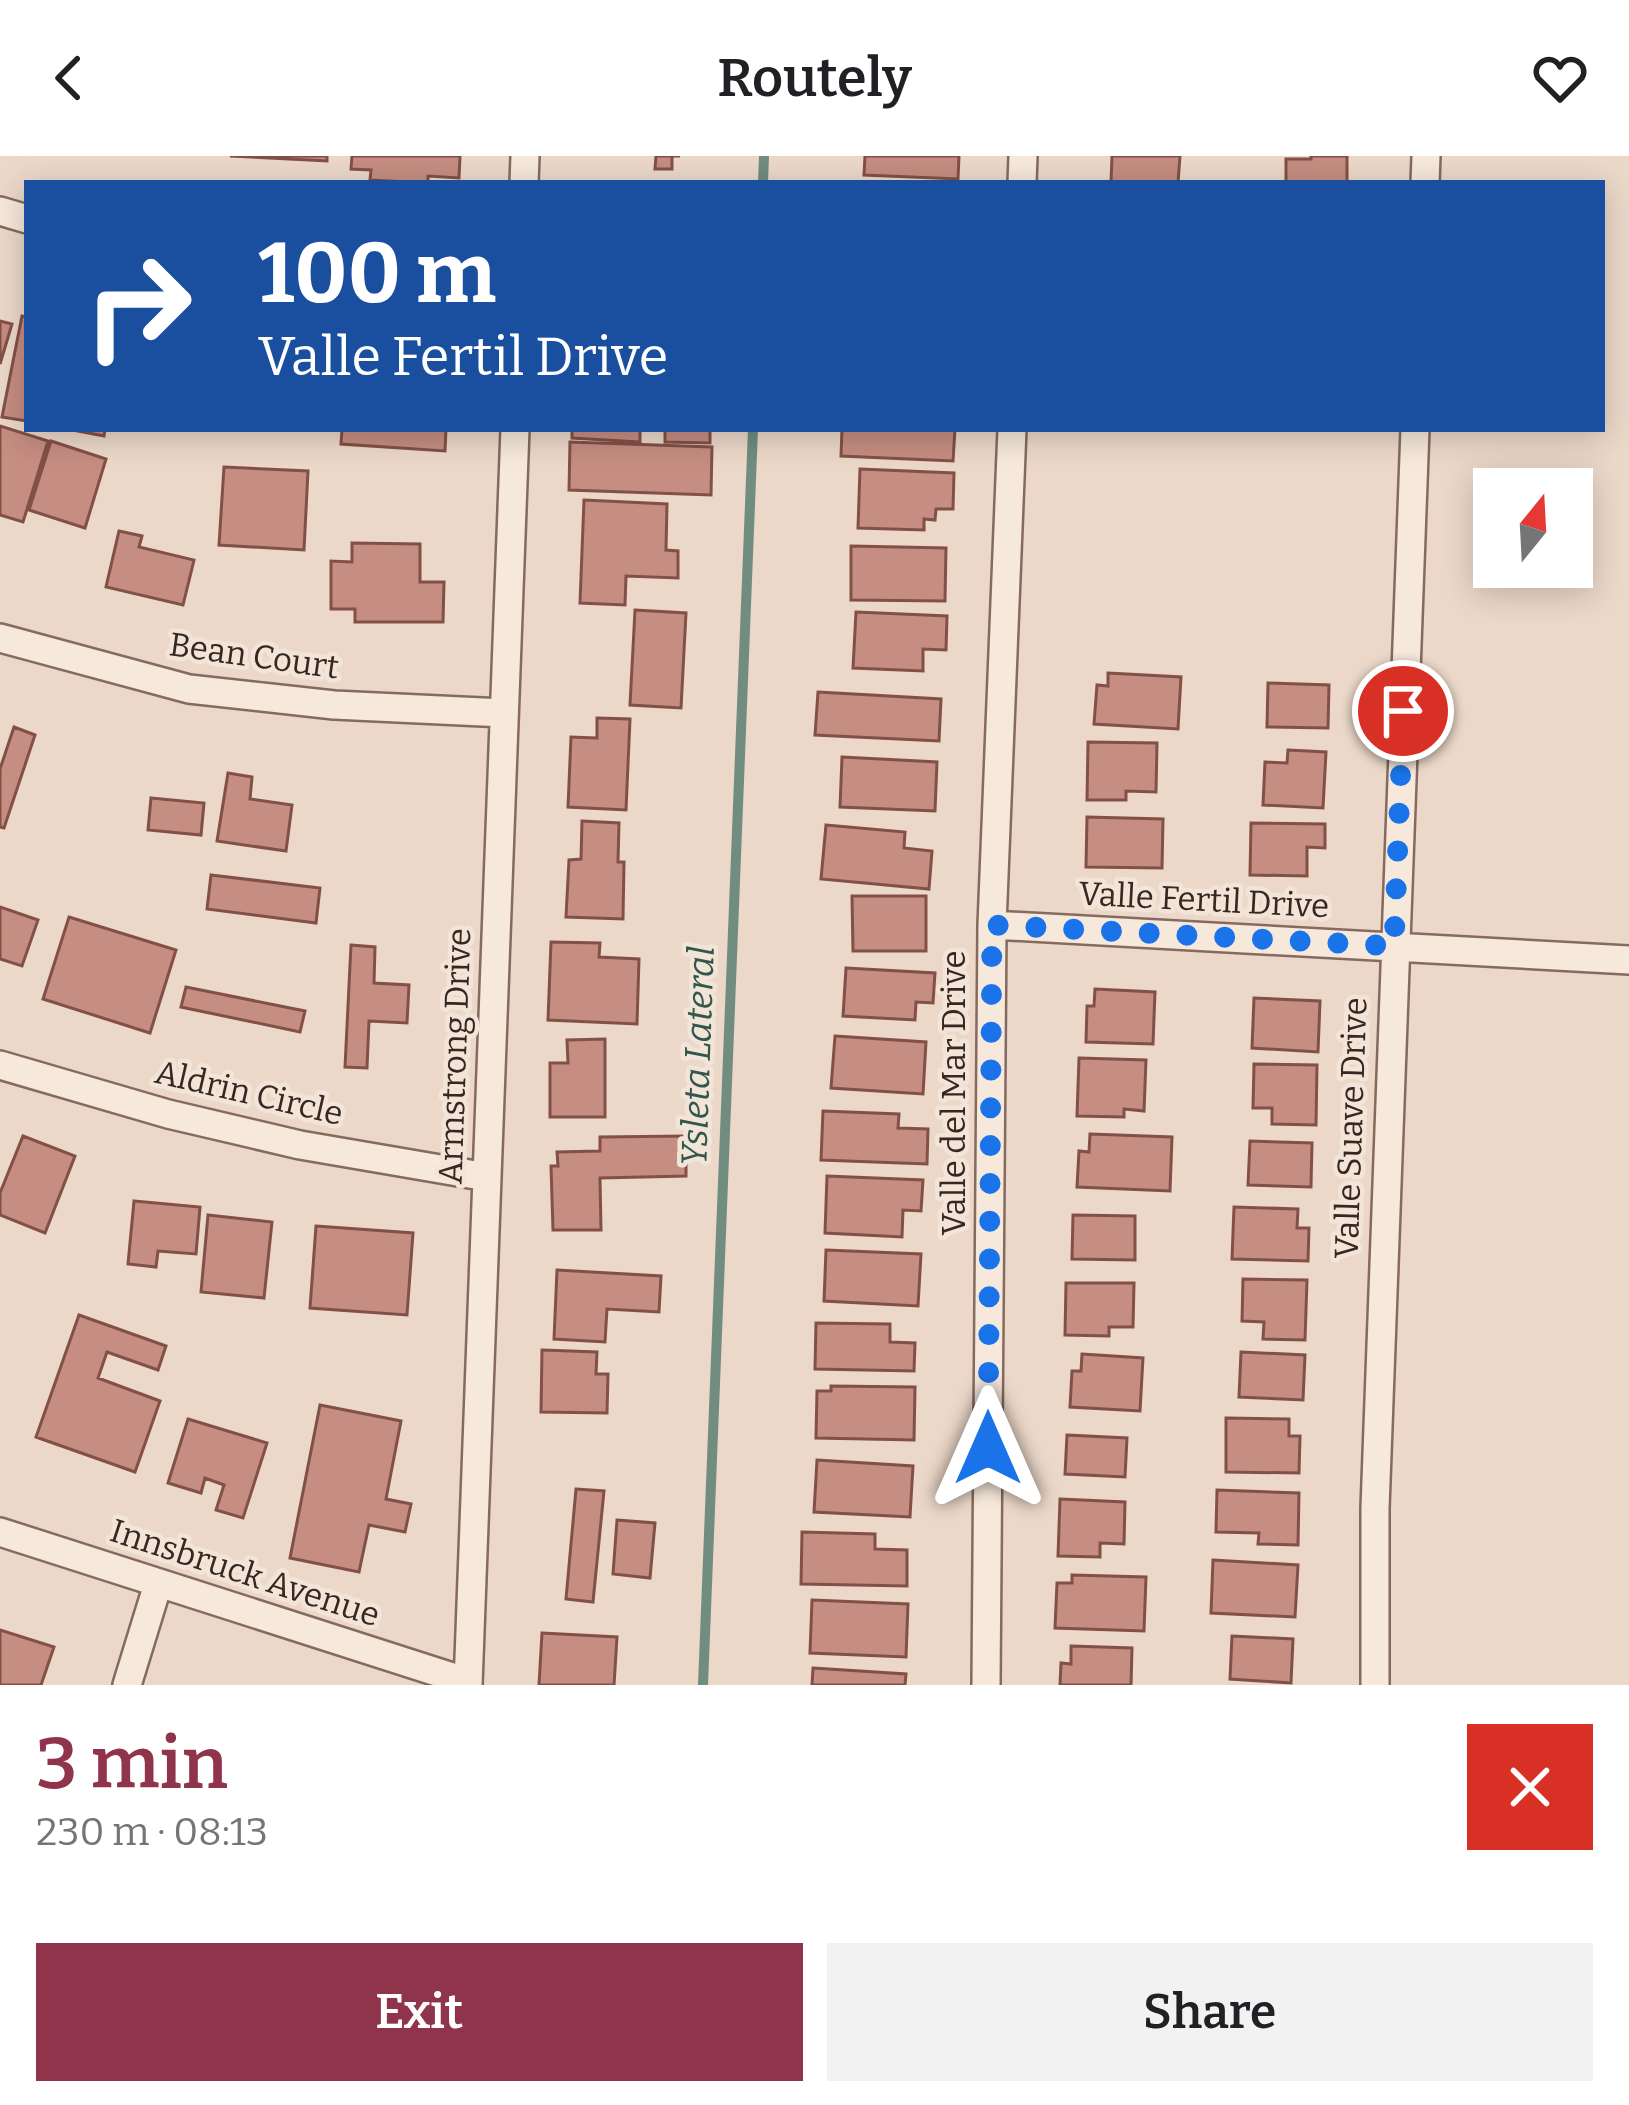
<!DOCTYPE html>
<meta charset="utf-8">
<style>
body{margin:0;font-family:Bitter,serif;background:#f2f2f2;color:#202124;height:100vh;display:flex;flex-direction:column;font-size:45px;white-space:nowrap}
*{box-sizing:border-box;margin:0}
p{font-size:39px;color:#757577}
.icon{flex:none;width:66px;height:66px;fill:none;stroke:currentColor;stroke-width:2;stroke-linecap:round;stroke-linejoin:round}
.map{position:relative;height:1529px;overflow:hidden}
.side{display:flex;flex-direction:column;background:#fff;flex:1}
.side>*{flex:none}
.top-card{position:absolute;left:24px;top:24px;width:1581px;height:252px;border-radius:0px;box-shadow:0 6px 30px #0003;background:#1a4fa0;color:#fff;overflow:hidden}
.needle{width:78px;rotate:18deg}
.buttons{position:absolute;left:1473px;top:312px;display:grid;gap:24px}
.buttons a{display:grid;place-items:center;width:120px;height:120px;border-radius:0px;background:#fff;box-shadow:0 6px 30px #0003;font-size:60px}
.pin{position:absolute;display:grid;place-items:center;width:102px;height:102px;color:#fff;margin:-51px;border:6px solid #fff;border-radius:50%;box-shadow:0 3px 12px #0007}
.me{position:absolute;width:132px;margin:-66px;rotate:0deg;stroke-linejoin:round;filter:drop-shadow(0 0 9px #0008)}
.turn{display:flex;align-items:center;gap:42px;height:252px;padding:0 36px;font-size:54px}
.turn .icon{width:156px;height:156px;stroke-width:2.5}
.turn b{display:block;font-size:84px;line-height:102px}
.round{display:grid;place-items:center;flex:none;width:126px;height:126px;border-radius:0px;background:#f2f2f2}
.headline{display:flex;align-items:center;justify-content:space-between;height:204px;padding:0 36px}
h1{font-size:72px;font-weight:600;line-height:90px;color:#90344b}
.button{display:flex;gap:24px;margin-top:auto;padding:24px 36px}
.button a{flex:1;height:138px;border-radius:0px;background:#90344b;color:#fff;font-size:48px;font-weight:600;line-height:138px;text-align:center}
.button a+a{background:#f2f2f2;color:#202124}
header{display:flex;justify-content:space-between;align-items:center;height:156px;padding:0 36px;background:#fff;font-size:54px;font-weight:600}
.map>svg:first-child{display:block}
</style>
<header><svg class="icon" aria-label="back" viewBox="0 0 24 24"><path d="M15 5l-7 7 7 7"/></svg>Routely<svg class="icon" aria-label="heart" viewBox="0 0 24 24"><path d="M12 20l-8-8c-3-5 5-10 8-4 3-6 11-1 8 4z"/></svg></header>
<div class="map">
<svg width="1629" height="1529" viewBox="0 0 1629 1529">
<rect width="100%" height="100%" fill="#ebd8c9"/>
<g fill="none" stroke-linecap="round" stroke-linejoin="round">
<path stroke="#708d7f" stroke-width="10" d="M763 27 764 0
M703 1529 753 273"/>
</g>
<path fill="#c68d82" stroke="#835047" stroke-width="3" d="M230 0H327V5Z
M352 0H460L459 22 428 20V27L370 24 371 14 351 13Z
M656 0H680H672V13H655Z
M865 0H959L958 23 864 19Z
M1112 0H1180L1178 27H1111Z
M1311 0H1347V27H1286V3H1311Z
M22 160 27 161V265L2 261Z
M0 165 12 168 0 208Z
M0 270 48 285 23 366 0 359Z
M67 273H105L104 280Z
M342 273H446L445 295 341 288Z
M572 273H640V286L572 282Z
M665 273H710V287L665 286Z
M842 273H955L953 305 841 300Z
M51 285 106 303 85 372 29 354Z
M570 286 712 291 711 339 569 334Z
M224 311 308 315 304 394 219 389Z
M860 313 954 317 953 353H936L935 364 924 363V374L858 372Z
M584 344 667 348 666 394 678 395V422L626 420 625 449 580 447Z
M119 375 142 380 139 391 194 404 183 449 106 431Z
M352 387 420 388V426H444L443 466H355V453H331V405L352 406Z
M851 390 946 392 945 445 851 444Z
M635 454 686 457 681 552 630 549Z
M856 456 947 460 946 494 923 493V515L853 512Z
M1108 517 1181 521 1178 573 1094 568 1097 529 1108 530Z
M1268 527 1329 529 1328 572 1267 571Z
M818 536 941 543 939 585 815 579Z
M597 562 630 563 626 654 568 651 571 581 597 582Z
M14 571 35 579 4 672 0 671V613Z
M1088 586 1157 587 1156 636 1126 635V644H1087Z
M1288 594 1326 596 1323 652 1263 649 1265 606 1287 607Z
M842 601 937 606 935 655 840 651Z
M228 617 252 621 250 643 292 649 286 695 217 685Z
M151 642 204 647 201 679 148 674Z
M1087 661 1163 663 1162 712 1086 711Z
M582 665 619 667 618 706H624L623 763 566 761 569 704 581 703Z
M1251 667 1325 668V692L1307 691V720L1250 719Z
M826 669 905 676 904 692 932 695 929 733 821 723Z
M211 719 320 732 316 767 207 753Z
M852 740H926V795H853Z
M0 751 38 764 22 810 0 803Z
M69 761 176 794 150 877 43 843Z
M551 786 600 787 599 801 639 803 637 868 548 864Z
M351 789 375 791 374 827 409 829 407 867 369 865 367 912 345 911Z
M846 812 935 817 933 847 916 846 915 864 843 860Z
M186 831 305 855 300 876 181 851Z
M1095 833 1155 836 1153 888 1086 886 1087 850H1094Z
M1254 842 1320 845 1318 896 1252 892Z
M835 880 926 886 923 938 831 932Z
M605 883V961H550V907H568L567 884Z
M1079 902 1146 904 1144 955 1124 953V961L1077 960Z
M1254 908 1317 909 1316 969 1272 968V952H1253Z
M823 955 899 958 898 972 928 973 927 1008 821 1004Z
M1090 978 1172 981 1170 1035 1077 1031 1079 995 1089 996Z
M23 980 75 1000 45 1077 0 1059V1037Z
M686 980V1020L600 1022 601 1074H553L551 1010H558L557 996 600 995V981Z
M1250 985 1312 987 1311 1031 1248 1029Z
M827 1020 923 1024 921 1055 903 1054 902 1081 825 1077Z
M134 1045 200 1051 196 1098 158 1095 156 1111 128 1108Z
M1234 1051 1298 1053 1297 1072H1309L1308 1105 1232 1103Z
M208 1059 272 1066 264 1142 201 1136Z
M1073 1059 1135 1060V1104L1072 1103Z
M316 1070 413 1077 407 1159 310 1152Z
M826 1094 921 1098 918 1150 824 1145Z
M557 1114 661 1120 659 1156 607 1153 605 1186 554 1183Z
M1243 1123 1307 1124 1305 1184 1263 1183 1264 1166 1242 1165Z
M1066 1127H1134L1133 1171H1109V1180L1065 1179Z
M79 1159 166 1190 158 1214 107 1196 98 1222 160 1245 135 1316 36 1281Z
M816 1167 890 1168V1186L915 1187 914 1215 815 1213Z
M542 1194 597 1196 596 1218H608L607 1257 541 1256Z
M1241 1196 1305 1199 1303 1244 1239 1241Z
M1082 1198 1143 1202 1140 1255 1070 1251 1072 1215H1081Z
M831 1230 915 1231 914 1284 816 1282 817 1235H831Z
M320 1249 401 1265 386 1343 411 1348 405 1376 369 1369 359 1416 290 1402Z
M1226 1262 1289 1263V1280H1300L1299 1317 1226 1316Z
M188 1263 267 1287 243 1362 216 1354 224 1329 205 1322 201 1337 168 1327Z
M1067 1279 1127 1282 1125 1321 1065 1318Z
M817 1304 913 1310 910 1361 814 1356Z
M576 1333 604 1335 593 1446 566 1443Z
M1217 1334 1299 1337 1298 1389 1258 1388 1259 1377 1216 1376Z
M1060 1343 1125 1346 1124 1388 1100 1387V1401L1058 1400Z
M617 1364 655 1367 650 1422 613 1418Z
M802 1376 875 1378V1393L907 1394V1430L801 1428Z
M1213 1404 1298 1409 1295 1461 1211 1457Z
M1072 1419 1146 1421 1144 1475 1055 1472 1057 1427H1072Z
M812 1444 908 1448 906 1501 810 1497Z
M0 1474 54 1491 41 1529H0Z
M542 1477 617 1481 614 1529H539Z
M1232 1480 1293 1483 1291 1527 1230 1523Z
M1071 1490 1132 1492 1131 1529H1060L1061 1507 1071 1508Z
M813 1512 906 1518 905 1529H812Z"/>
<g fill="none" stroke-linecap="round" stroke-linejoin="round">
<g stroke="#866a5f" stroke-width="32">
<path id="minor" d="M524 27 525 0
M1022 27 1023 0
M1425 27 1426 0
M0 55 27 63
M0 482 189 533 334 549 504 557
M992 769 1629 804
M0 909 168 958 300 989 487 1021
M0 1376 468 1526
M127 1529 158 1428
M468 1529 515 273
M986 1529 992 769 1012 273
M1375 1529V1352L1415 273"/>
</g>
<use href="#minor" stroke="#f6e8db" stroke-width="27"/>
</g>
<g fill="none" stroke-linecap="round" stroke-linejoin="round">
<path stroke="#1a73e8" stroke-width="21" stroke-dasharray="0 37.8" d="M988 1292 992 769 1394 790 1403 555"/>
</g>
<g text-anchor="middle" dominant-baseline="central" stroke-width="9" stroke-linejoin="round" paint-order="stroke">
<g font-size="33" fill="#372621" stroke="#f3e4d8">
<text transform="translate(254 500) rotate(8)">Bean Court</text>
<text transform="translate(1204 744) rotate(3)">Valle Fertil Drive</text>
<text transform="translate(455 900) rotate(-88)">Armstrong Drive</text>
<text transform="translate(249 937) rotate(13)">Aldrin Circle</text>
<text transform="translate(954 937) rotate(-90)">Valle del Mar Drive</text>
<text transform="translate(1351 972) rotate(-88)">Valle Suave Drive</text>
<text transform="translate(245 1417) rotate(18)">Innsbruck Avenue</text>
</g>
<g font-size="36" font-style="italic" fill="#32564b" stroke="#f3e4d8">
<text transform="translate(698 900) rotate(-88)">Ysleta Lateral</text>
</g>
</g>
</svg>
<div class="buttons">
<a><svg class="needle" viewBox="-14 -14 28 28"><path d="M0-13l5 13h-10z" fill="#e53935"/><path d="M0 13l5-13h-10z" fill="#757577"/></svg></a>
</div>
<div class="pin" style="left:1403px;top:555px;background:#d93025"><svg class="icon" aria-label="arrive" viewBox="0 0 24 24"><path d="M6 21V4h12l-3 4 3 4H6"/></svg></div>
<svg class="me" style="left:988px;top:1292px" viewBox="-20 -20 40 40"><path d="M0-17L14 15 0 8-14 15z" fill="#1a73e8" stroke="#fff" stroke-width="4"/></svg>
<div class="top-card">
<div class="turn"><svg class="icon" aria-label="right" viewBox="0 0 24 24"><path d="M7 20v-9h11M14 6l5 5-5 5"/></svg><div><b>100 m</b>Valle Fertil Drive</div></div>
</div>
</div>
<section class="side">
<div class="headline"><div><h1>3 min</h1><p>230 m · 08:13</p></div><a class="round" style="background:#d93025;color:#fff"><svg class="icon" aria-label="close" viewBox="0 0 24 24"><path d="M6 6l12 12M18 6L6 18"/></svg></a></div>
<div class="button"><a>Exit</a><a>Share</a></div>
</section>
